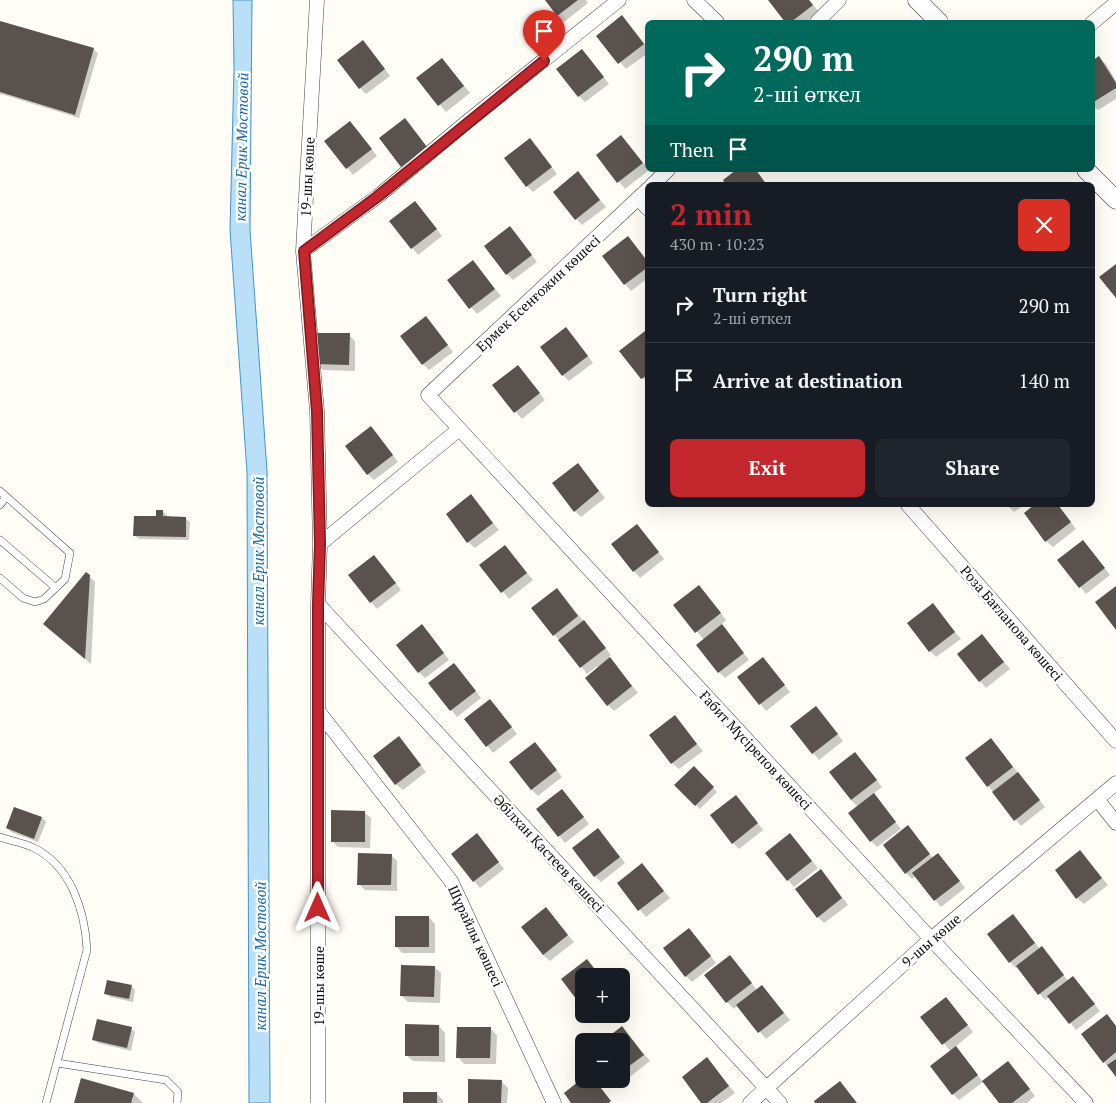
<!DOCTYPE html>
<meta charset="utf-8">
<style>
body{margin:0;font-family:"PT Serif",serif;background:#20242c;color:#f1f3f6;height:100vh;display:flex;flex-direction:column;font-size:19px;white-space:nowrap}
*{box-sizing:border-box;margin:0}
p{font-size:16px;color:#9ea1a6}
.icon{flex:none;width:28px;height:28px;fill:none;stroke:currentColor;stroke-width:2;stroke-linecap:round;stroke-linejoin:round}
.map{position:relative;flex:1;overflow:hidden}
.sheet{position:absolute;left:645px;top:182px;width:450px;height:325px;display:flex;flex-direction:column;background:#171b24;border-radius:8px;box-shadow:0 5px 20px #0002}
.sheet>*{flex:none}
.hud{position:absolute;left:645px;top:20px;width:450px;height:152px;border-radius:8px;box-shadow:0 5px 20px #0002;background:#00695c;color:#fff;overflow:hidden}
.controls{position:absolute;left:575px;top:968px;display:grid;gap:10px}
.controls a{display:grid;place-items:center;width:55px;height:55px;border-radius:8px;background:#171b24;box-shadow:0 5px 20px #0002;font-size:25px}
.pin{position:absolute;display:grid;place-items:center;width:42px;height:42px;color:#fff;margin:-51px -21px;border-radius:50% 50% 50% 0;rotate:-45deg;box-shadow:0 0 5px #0007}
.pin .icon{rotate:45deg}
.me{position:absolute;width:55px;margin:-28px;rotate:0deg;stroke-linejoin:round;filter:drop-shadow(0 0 4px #0008)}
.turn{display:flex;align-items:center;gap:18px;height:105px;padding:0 25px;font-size:22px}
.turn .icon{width:65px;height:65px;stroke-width:2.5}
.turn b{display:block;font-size:35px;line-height:42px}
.then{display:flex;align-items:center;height:48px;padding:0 25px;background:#0003;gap:10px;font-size:19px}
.round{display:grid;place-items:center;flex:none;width:52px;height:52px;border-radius:8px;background:#20242c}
.summary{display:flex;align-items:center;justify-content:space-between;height:85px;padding:0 25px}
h1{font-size:30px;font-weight:800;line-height:38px;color:#c4262e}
.button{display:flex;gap:10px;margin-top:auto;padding:10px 25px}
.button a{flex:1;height:58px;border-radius:8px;background:#c4262e;color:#fff;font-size:20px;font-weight:800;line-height:58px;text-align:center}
.button a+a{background:#20242c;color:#f1f3f6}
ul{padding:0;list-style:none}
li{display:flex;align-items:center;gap:15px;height:75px;padding:0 25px;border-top:1px solid #363941}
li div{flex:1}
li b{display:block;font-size:19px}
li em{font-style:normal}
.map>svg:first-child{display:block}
</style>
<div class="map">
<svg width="1116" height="1103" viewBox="0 0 1116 1103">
<rect width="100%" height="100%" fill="#fffdf5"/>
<path fill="#b9e0f7" stroke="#3f96cf" d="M233 0H252L250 230 267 471 270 1103H249L247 472 230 230 234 69Z"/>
<path fill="#0003" d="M546 0H586L588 3 564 22Z
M770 0H809L819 12 806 22H787Z
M0 22 93 49 98 53 79 118 1 94 0 96Z
M628 23 648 48V53L626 69 598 36Z
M369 48 390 76 366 94 360 88Z
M582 50 609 84 585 102 579 96Z
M1099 58 1106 64 1116 81V99L1098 110 1092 105V62Z
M442 59 470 93 446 112 418 78Z
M356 129 377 156 353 175 326 141Z
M621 136 649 170 625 189 597 155Z
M536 146 557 174 533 192 527 186Z
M578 173 606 207 582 225 576 219Z
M421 209 442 236 418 255 391 221Z
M516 234 537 262 513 280 507 274Z
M473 262 501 296 477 314 449 281Z
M648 262V278L631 291 625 284Z
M432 324 453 352 429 370 423 364Z
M349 335 355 341V371L323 370 316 364Z
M572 335 593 363 569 381 563 375Z
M648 335V384L621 351Z
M518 367 545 400 522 419 494 385Z
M377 434 398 462 374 480 368 474Z
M584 471 605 498 581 517 575 511Z
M471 496 499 530 475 548 468 542Z
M1007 505H1024L1014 512Z
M1036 505H1058L1076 529 1053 547 1046 541Z
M162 511 167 515V518H185L190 522 189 540 139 539 134 535 157 518Z
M637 525 664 559 640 578 634 571Z
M505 546 533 580 509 599 481 565Z
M1089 548 1110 575 1086 594 1059 560Z
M380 563 401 590 377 609 371 602Z
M89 576 95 582 91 664 51 630Z
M705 593 726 620 721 625 749 660 725 678 719 672 704 640 675 605Z
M563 596 611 655 609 657 638 693 614 711 608 705 597 666 587 674 561 641 554 635Z
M933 605 961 639 936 657 930 651Z
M428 632 449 660 425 678 419 672Z
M982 635 1010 669 986 688 980 681Z
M763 658 790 692 766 711 739 677Z
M460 671 481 698 457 717 430 683Z
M496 707 517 734 493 753 466 719Z
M822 714 843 741 819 760 792 726Z
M675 717 703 751 679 769 672 763Z
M399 738 426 772 403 790 396 784Z
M997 746 1045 807 1021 826 988 786Z
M541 750 562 777 538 796 531 789Z
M861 760 882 787 873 794 901 829 877 847 871 841 858 807 851 800Z
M694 768 717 792 700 809 676 785Z
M562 790 589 824 565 843 538 809Z
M742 803 763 830 739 849 733 843Z
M364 812 371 818 370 848 338 847 332 841Z
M42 818 46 822 38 842 11 832 7 828Z
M908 827 933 858 944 861 965 888 941 907 916 876 912 879 906 873Z
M790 834 818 868 794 887 788 880Z
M604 836 625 863 601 882 595 876Z
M483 841 504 869 480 888 474 881Z
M1080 852 1108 885 1084 904 1077 898Z
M391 855 397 861V891L365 890 359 884Z
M642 865 670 898 646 917 618 883Z
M827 877 848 905 824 923 818 917Z
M546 909 574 942 550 961 543 955Z
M429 917 435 924V953H402L396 946Z
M1019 922 1040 949 1048 954 1068 981 1073 977 1100 1011 1076 1030 1050 997 1045 1000 1018 967 1016 968 1010 962Z
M695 936 716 963 692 982 686 976Z
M730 956 757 990 762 986 768 993 790 1020 766 1039 738 1005 734 1009 727 1002 706 975Z
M434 967 441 973 440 1003 408 1002 402 996Z
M131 986 135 990 133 1002 110 997 106 993Z
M946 998 973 1032 955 1047 983 1082 959 1100 953 1094 951 1052 922 1017Z
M1113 1022 1116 1026V1075L1104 1062Z
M439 1026 445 1033V1062L413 1061 406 1055Z
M131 1028 135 1032 131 1051 98 1043 94 1039Z
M490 1028 497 1035 496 1064H464L458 1057Z
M622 1028 650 1061 626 1080 621 1076V1041H605Z
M707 1059 735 1093 721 1103H703Z
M1014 1069 1035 1096 1027 1103H1001Z
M501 1081 508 1088 507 1103H469Z
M134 1094 143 1103H75Z
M437 1094 443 1100V1103H404Z"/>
<path fill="#5a524d" d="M545 0H578L557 16Z
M768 0H809L813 5 791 22H785Z
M622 15 644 44 618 64 596 36Z
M0 21 94 48 75 115 0 92Z
M363 40 385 69 359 89 337 60Z
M582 49 604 77 578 97 556 69Z
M1099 56 1116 83V88L1092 103V61Z
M442 58 464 86 438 106 416 78Z
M405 118 427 147 401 167 379 138Z
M350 121 372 149 346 169 324 141Z
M621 135 643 163 617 183 596 155Z
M530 138 552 167 526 187 504 158Z
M736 170H756L767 185H726L723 180Z
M578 171 600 200 575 220 553 192Z
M415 201 437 229 411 249 389 221Z
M510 226 532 255 506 275 484 246Z
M628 236 648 262V267L624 285 602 256Z
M473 260 495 289 469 309 447 280Z
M1116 264V298L1099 277Z
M426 316 448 345 422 365 400 336Z
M566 327 588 356 562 376 540 347Z
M645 331 648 334V375L641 379 619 351Z
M316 333H350L349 365 315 364Z
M518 365 540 393 514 413 492 385Z
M371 426 393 455 367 475 345 446Z
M578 463 599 491 574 512 552 483Z
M471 494 493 523 467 543 446 514Z
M1034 505H1058L1071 522 1045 542 1024 513Z
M156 510H163V516L186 517V537L133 536 134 516H156Z
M637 524 659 552 633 572 611 544Z
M1083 540 1105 568 1079 588 1057 560Z
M505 545 527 573 501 593 479 565Z
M374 555 396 583 370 603 348 575Z
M86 572 90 575 85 659 43 624Z
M699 585 721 613 695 633 673 605Z
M1116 586V630L1095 602Z
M557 588 578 616 553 636 531 608Z
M933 603 955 632 929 652 907 623Z
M584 620 606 648 580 668 558 640Z
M422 624 444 653 418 673 396 645Z
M722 624 744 653 718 673 696 645Z
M982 634 1004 662 979 682 957 654Z
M610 657 632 686 607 706 585 678Z
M763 657 785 685 759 705 737 677Z
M454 663 476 691 450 711 428 683Z
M490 699 512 727 486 747 464 719Z
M816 706 838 734 812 754 790 726Z
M675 715 697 744 671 764 649 735Z
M399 736 421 765 395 785 373 756Z
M991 738 1013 767 987 787 965 758Z
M535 742 557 770 531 790 509 762Z
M855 752 877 780 851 800 829 772Z
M694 766 714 787 695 806 674 785Z
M1018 772 1040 800 1014 821 992 792Z
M562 789 584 817 558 837 536 809Z
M874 793 896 822 870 842 848 813Z
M736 795 758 823 732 844 710 815Z
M14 807 42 817 34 839 6 828Z
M331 810 365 811V842H331Z
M908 825 930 854 905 874 883 845Z
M598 828 620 857 594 877 572 848Z
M477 833 499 862 473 882 451 854Z
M790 833 812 861 787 881 765 853Z
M1080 850 1102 878 1076 899 1055 870Z
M358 853 392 854 391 885H357Z
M938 853 960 881 934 901 912 873Z
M642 863 664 891 638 911 617 883Z
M821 869 842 898 817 918 795 889Z
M546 907 568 935 543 955 521 927Z
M1013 914 1035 943 1009 963 987 934Z
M395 916H429V947H395Z
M689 928 711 956 685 977 663 948Z
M1042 946 1064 975 1038 995 1016 966Z
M730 955 752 983 726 1003 704 975Z
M587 959 600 976H584L583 1008 561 979Z
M401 965 435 966 434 997 400 996Z
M1073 976 1095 1004 1069 1024 1047 996Z
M107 980 132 985 129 999 104 994Z
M762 985 784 1013 758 1033 736 1005Z
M946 997 968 1025 942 1045 920 1017Z
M1107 1014 1116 1026V1052L1103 1063 1081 1034Z
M97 1019 132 1027 127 1048 92 1040Z
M405 1024 439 1025V1056H405Z
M622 1026 644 1055 621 1072V1041H603Z
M457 1027H491L490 1058H456Z
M956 1046 978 1075 952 1095 930 1066Z
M707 1057 729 1086 707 1103H701L682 1077Z
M1116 1059V1077L1107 1065Z
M1008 1061 1030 1089 1012 1103H999L982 1081Z
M584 1077V1079H594L611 1101 609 1103H571L564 1093Z
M81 1078 134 1093 131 1103H74Z
M468 1079 502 1080 501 1103H468Z
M840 1081 857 1103H815L814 1101Z
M403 1092H437V1103H403Z"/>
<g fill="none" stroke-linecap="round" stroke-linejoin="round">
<g stroke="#444" stroke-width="8">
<path id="service" d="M0 491 70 553 65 579 44 599 35 602 23 598 0 578
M0 505 6 497
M0 540 56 588
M0 837C11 841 24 843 34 848 71 866 85 911 87 950L46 1103
M57 1063 166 1080 178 1092 177 1103"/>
</g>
<g stroke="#444" stroke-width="15">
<path id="minor" d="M317 0 303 251 317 411 320 544 318 604V1103
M694 0 717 22
M817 22 839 0
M1092 23 1116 3
M652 185 668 170
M648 189 428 395 931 939 1086 1103
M638 198 648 209
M303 251 377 197 468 121 619 0
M908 505 1116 741
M320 544 458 430
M318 604 780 1103
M319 712 451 881 554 1103
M1097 799 1116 823
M750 1103 931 939 1116 783"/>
</g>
<g stroke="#444" stroke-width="19">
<path id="tertiary" d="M917 0 939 22
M1086 170 1116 200"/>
</g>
<use href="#service" stroke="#fff" stroke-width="7"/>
<use href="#minor" stroke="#fff" stroke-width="14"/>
<use href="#tertiary" stroke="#fff" stroke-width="18"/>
</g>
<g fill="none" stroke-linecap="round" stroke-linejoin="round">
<g stroke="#7f191e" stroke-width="12">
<path id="route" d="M318 908V604L320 544 317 411 304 251 377 197 544 61"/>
</g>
<use href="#route" stroke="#c4262e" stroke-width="9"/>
</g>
<g text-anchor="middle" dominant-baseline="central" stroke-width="5" stroke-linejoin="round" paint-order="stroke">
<g font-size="14" fill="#111" stroke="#fff">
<text transform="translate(307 177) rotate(-87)">19-шы көше</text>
<text transform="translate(538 293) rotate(-43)">Ермек Есенғожин көшесі</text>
<text transform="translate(1012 623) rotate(49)">Роза Бағланова көшесi</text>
<text transform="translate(756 750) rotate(47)">Ғабит Мүсірепов көшесi</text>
<text transform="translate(549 853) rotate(47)">Әбілхан Қастеев көшесi</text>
<text transform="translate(476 936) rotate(65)">Шұрайлы көшесі</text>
<text transform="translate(931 940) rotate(-41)">9-шы көше</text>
<text transform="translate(318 986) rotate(-90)">19-шы көше</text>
</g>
<g font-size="15" font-style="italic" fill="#1768a6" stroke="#fff">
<text transform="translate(241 147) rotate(-89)">канал Ерик Мостовой</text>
<text transform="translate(258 551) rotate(-90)">канал Ерик Мостовой</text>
<text transform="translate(260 956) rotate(-90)">канал Ерик Мостовой</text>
</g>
</g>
</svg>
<div class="controls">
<a>+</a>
<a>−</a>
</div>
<div class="pin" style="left:544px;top:61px;background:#d93025"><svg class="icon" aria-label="arrive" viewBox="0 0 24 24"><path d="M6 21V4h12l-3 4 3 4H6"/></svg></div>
<svg class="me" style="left:318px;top:908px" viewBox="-20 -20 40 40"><path d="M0-17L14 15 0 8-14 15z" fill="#c4262e" stroke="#fff" stroke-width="4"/></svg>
<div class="hud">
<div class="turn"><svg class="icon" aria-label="right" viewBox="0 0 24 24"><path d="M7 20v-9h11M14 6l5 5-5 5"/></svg><div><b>290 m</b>2-шi өткел</div></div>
<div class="then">Then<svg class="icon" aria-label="arrive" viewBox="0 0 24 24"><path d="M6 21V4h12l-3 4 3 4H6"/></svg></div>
</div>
<section class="sheet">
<div class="summary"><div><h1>2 min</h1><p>430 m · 10:23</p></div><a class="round" style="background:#d93025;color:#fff"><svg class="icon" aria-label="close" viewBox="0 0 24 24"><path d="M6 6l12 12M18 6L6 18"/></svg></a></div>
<ul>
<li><svg class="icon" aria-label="right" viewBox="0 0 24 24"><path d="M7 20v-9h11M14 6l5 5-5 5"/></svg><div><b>Turn right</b><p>2-шi өткел</p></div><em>290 m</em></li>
<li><svg class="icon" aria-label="arrive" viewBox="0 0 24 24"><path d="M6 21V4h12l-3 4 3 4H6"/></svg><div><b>Arrive at destination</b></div><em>140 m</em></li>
</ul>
<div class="button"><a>Exit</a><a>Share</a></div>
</section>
</div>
